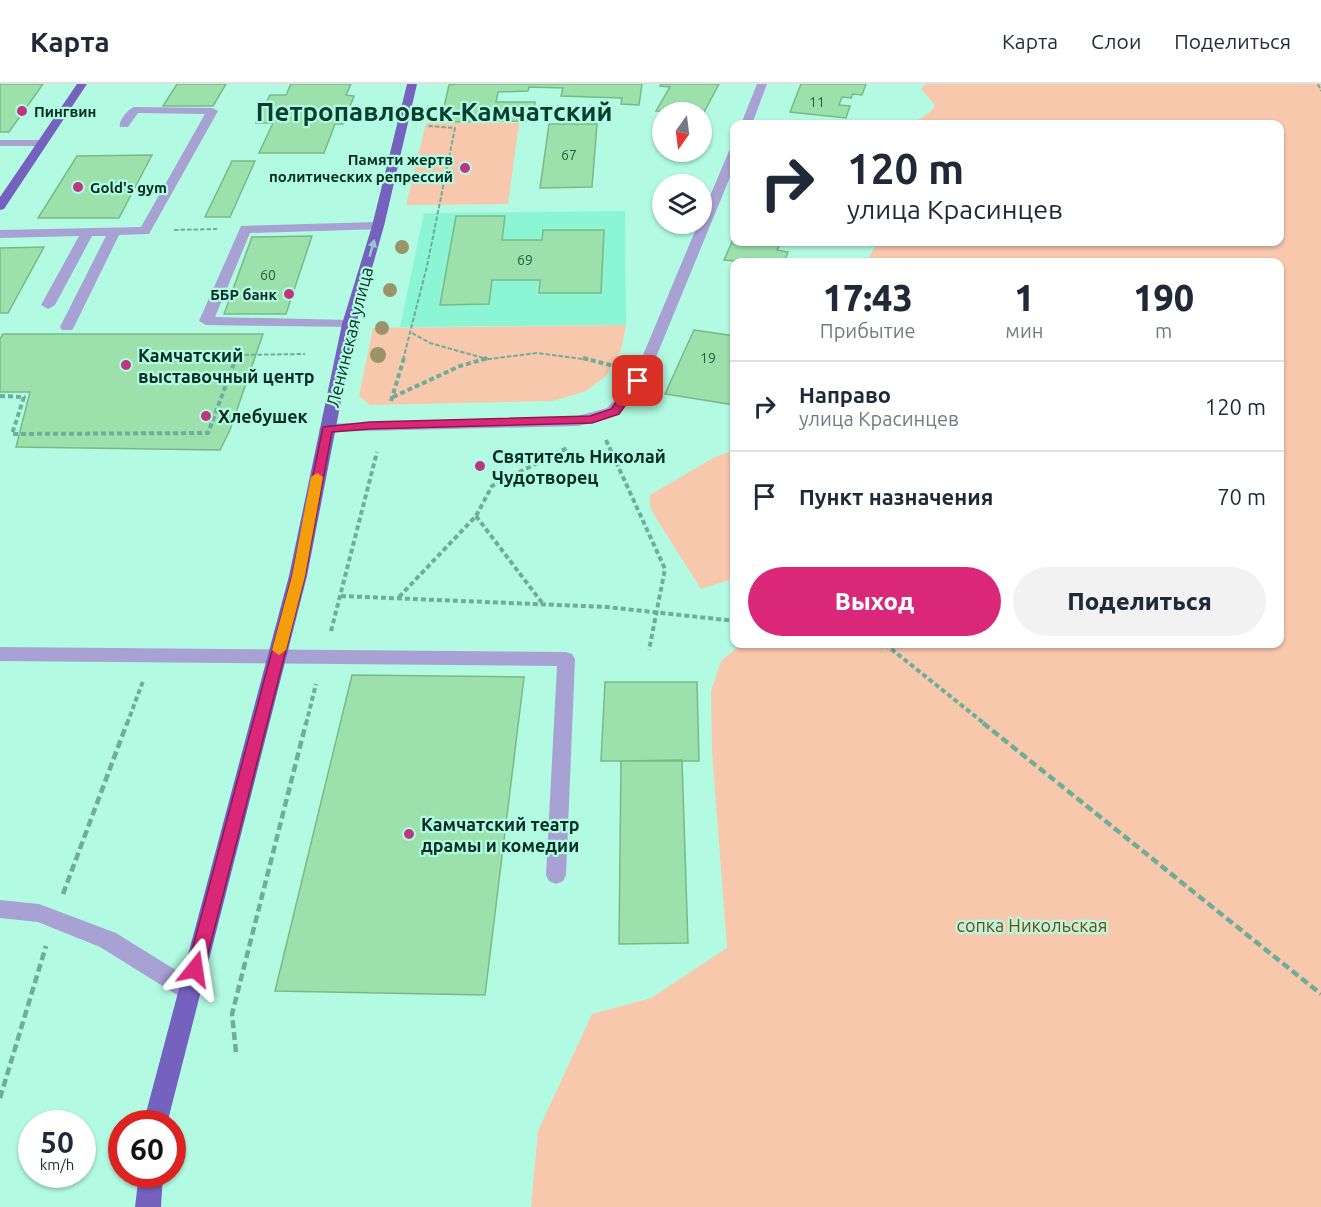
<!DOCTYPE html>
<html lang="ru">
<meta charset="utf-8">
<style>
body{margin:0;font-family:Ubuntu,sans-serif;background:#f2f2f3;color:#1f2937;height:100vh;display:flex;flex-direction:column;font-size:22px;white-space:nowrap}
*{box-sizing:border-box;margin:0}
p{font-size:20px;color:#747a83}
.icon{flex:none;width:33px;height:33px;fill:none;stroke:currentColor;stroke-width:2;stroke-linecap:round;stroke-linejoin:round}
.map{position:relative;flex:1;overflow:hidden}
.side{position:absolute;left:730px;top:174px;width:554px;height:390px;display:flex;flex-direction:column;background:#fff;border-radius:12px;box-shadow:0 2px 4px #0004}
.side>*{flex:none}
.guide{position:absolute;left:730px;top:36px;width:554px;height:126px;border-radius:12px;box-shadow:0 2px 4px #0004;background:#fff;color:#1f2937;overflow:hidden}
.needle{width:39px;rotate:194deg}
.buttons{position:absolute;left:652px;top:18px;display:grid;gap:12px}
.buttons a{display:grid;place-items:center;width:60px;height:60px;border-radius:50%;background:#fff;box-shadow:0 2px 4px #0004;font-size:30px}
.speed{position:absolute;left:18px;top:1026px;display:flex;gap:12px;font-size:30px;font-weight:700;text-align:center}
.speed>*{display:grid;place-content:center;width:78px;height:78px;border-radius:50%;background:#fff;box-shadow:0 2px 4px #0004;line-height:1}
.speed small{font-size:15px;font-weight:400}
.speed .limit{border:9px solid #d22;background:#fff;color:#111}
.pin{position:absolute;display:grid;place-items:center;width:51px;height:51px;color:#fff;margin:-26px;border-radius:12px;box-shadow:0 3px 9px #0006}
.me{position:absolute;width:66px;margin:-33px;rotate:15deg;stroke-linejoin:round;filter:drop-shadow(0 0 4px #0008)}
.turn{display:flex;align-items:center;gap:21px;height:126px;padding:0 18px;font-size:27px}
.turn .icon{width:78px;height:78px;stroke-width:2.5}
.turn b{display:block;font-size:42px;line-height:51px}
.eta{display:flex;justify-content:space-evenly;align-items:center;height:102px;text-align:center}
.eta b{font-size:36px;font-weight:800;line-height:42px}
.cta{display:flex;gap:12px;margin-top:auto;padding:12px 18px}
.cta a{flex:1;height:69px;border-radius:36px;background:#db2777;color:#fff;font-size:24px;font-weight:800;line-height:69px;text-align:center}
.cta a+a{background:#f2f2f3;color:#1f2937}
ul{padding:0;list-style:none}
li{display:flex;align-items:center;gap:18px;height:90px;padding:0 18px;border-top:2px solid #e0e1e3}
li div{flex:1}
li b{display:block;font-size:22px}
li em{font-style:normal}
header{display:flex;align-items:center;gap:36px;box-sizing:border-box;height:84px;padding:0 30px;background:#fff;border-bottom:2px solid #e0e1e3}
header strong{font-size:28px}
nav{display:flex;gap:33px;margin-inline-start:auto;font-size:21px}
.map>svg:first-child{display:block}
</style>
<header>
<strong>Карта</strong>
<nav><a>Карта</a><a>Слои</a><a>Поделиться</a></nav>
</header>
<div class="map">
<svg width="1321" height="1123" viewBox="0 0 1321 1123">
<rect width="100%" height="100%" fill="#b2fbe2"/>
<path fill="#8cf5d3" d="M625 127 626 241 400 243 424 129Z"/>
<path fill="#f8c8ad" d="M926 0H1321V1123H531L538 1047 592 930 651 914 727 864 712 667 711 607 721 577 741 560H790L791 562 800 563 805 560H1280V178H866L878 158H1280V40H872C894 29 907 51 934 24V20L921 5Z
M426 39H519L508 120 406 121Z
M626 241 621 266 607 291 586 307 553 317 370 321 359 312 373 244Z
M735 365V494L701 505 656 434 650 422V411L713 374Z"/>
<path fill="#9ce0ab" stroke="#78ba87" stroke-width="1.5" d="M0 0H43L9 48H0Z
M177 0H226L213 22H163Z
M291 0H351L346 11 354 12 343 40H335L324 69H259L273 39H256L270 11H286Z
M457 0H642L639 21 621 20 622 14 561 12 563 4 529 3 528 7 498 8 496 18H535L533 37 452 38 454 27H443L449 1Z
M661 0H719L702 32V28L656 27 670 3 660 2Z
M801 0H866L862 11 853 10 851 14 842 13 839 21 850 22 846 34 790 28Z
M549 40H597L592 103 540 104Z
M152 71 119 134H38L77 72Z
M232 77H255L230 133H205Z
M456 132H505L502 156H542L543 146H604L601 209H539L540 196H492L489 220 440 221Z
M735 151V158H781L777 166 788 168 784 178H747L724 176Z
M312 152 286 230H224L252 153Z
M44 163 8 229H0V164Z
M694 246 735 252V321L665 310Z
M3 250H263L230 346 220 366 16 363 30 308H0V255Z
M352 591 524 593 485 911 275 907Z
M605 598H697L699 677H601Z
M682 676 688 859 619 860 621 677Z"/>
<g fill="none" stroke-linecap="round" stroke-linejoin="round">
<path stroke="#6fad99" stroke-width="2" stroke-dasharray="4.5 2" stroke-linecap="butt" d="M1318 0 1321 7
M174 146 217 145
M412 249 430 259 487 275
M235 276 237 271 305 270
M403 276 427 182 455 44 428 42
M481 276 537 269 590 276"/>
<path stroke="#6fad99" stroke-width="4" stroke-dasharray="5 3" stroke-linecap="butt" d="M484 274 487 275
M583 274 614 282
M0 312 24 313 12 350 208 349 236 274
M393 313 460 282 488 274
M391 317 404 274
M606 356 665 485 649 566
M476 432 543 520
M341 512 607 523 735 537
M399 513 476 432 492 402 567 364
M331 547 377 368
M885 560 985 640
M127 640 143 597
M306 640 316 600"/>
<path stroke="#6fad99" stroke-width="4.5" stroke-dasharray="8 4" stroke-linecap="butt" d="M983 639 1321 910
M63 810 127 639
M236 968 232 930 306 639
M0 1014 46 862"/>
<path fill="#a8a1d4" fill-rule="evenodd" d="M757 0H767L752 40H741Z
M135 23 212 24 218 27 149 150 119 151 74 243 72 246H62L60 243 106 152H92L55 221 48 225 41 221 79 152 0 154V146L141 143 205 30 138 29 128 43H120C118 38 128 24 135 23Z
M0 56H42L48 59 42 62H0Z
M735 64V81L652 283 640 305 617 330 597 338 578 342 322 348 319 345 322 342 327 340 578 332 607 324 626 304 638 283 698 140H702V131L729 67Z
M378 138 384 142 382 145 250 149 215 233 349 236 354 237 356 240 354 243 206 241 199 237 241 142Z
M0 563 566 568 572 570 575 575 566 791 563 797 556 800 549 797 546 791 557 582 0 577Z
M0 816 39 820 116 849 198 900 201 907 198 914 190 917 182 914 100 863 38 838 0 834Z"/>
<path fill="#7561be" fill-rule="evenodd" d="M77 0H87L4 125 0 126V113Z
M407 0H417L384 142 356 240 307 492 167 1040H143L289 492 342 240 372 142Z
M139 1090H163L161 1123H135Z"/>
</g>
<g fill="#9b9468">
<circle cx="402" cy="163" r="7"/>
<circle cx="390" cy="206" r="7"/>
<circle cx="382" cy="244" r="7"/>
<circle cx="378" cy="271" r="8"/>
</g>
<defs><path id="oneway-solid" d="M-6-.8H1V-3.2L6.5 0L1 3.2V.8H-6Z" transform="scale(1.5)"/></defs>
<use fill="#9dc5d5" href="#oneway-solid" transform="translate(372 164) rotate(-74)"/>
<path fill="#db2777" stroke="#8e194d" stroke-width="1.5" d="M638 293 643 297 619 330 592 339 370 345 332 348 305 492 204 885 201 890 195 892 190 890 187 885 292 492 323 343 370 338 590 332 611 325 634 294Z"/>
<path fill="#f59e0b" d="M317 389 323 393 305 492 286 566 279 571 272 566 292 492 311 393Z"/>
<g fill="#bb3880" stroke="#b2fbe2" stroke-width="2">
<circle cx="22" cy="27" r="6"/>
<circle cx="465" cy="84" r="6"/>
<circle cx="78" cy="103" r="6"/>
<circle cx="289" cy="210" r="6"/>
<circle cx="126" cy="281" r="6"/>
<circle cx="206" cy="332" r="6"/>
<circle cx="480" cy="382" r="6"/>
<circle cx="409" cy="750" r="6"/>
</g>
<g text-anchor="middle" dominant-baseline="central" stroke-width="4.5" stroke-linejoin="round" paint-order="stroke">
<g font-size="14" fill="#285a44">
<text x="817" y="18">11</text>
<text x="569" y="71">67</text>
<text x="525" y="176">69</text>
<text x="268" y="191">60</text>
<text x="708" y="274">19</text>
</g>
<g font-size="15" font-weight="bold" fill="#022d22" stroke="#b2fbe2" text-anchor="start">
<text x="34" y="27">Пингвин</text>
<text x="453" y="75" text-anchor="end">Памяти жертв<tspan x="453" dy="17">политических репрессий</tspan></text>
<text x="90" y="103">Gold's gym</text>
<text x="277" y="210" text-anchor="end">ББР банк</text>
</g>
<g font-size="18" fill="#022d22" stroke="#b2fbe2">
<text transform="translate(349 253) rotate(-76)">Ленинская улица</text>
</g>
<g font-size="18" font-weight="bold" fill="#022d22" stroke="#b2fbe2" text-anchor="start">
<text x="138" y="271">Камчатский<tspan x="138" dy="21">выставочный центр</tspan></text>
<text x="218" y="332">Хлебушек</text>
<text x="492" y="372">Святитель Николай<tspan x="492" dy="21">Чудотворец</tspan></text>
<text x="421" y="740">Камчатский театр<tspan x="421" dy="21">драмы и комедии</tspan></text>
</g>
<g font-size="18" fill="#883f04" stroke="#b2fbe2">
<text x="1032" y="841">сопка Никольская</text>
</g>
<g font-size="26" font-weight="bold" fill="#073e30" stroke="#b2fbe2">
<text x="434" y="27">Петропавловск-Камчатский</text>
</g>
</g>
</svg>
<div class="buttons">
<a><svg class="needle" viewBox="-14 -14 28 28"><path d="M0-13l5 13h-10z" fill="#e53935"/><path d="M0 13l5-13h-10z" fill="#747a83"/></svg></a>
<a><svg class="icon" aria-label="layers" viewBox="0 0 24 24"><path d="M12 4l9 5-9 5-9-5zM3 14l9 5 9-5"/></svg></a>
</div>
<div class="speed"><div>50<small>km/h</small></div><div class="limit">60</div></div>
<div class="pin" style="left:638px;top:297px;background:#d93025"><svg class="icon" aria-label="arrive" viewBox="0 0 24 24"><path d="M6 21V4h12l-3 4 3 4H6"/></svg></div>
<svg class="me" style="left:195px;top:885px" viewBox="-20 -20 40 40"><path d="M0-17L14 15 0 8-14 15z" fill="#db2777" stroke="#fff" stroke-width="4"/></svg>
<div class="guide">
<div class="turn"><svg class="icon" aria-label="right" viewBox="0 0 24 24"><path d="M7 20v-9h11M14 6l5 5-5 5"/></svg><div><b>120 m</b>улица Красинцев</div></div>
</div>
<section class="side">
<div class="eta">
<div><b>17:43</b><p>Прибытие</p></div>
<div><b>1</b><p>мин</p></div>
<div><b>190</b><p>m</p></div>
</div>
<ul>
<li><svg class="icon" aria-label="right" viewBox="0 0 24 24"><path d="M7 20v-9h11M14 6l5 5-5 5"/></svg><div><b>Направо</b><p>улица Красинцев</p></div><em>120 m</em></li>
<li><svg class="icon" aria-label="arrive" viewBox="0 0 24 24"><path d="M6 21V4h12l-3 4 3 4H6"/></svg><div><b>Пункт назначения</b></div><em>70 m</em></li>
</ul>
<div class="cta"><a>Выход</a><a>Поделиться</a></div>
</section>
</div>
